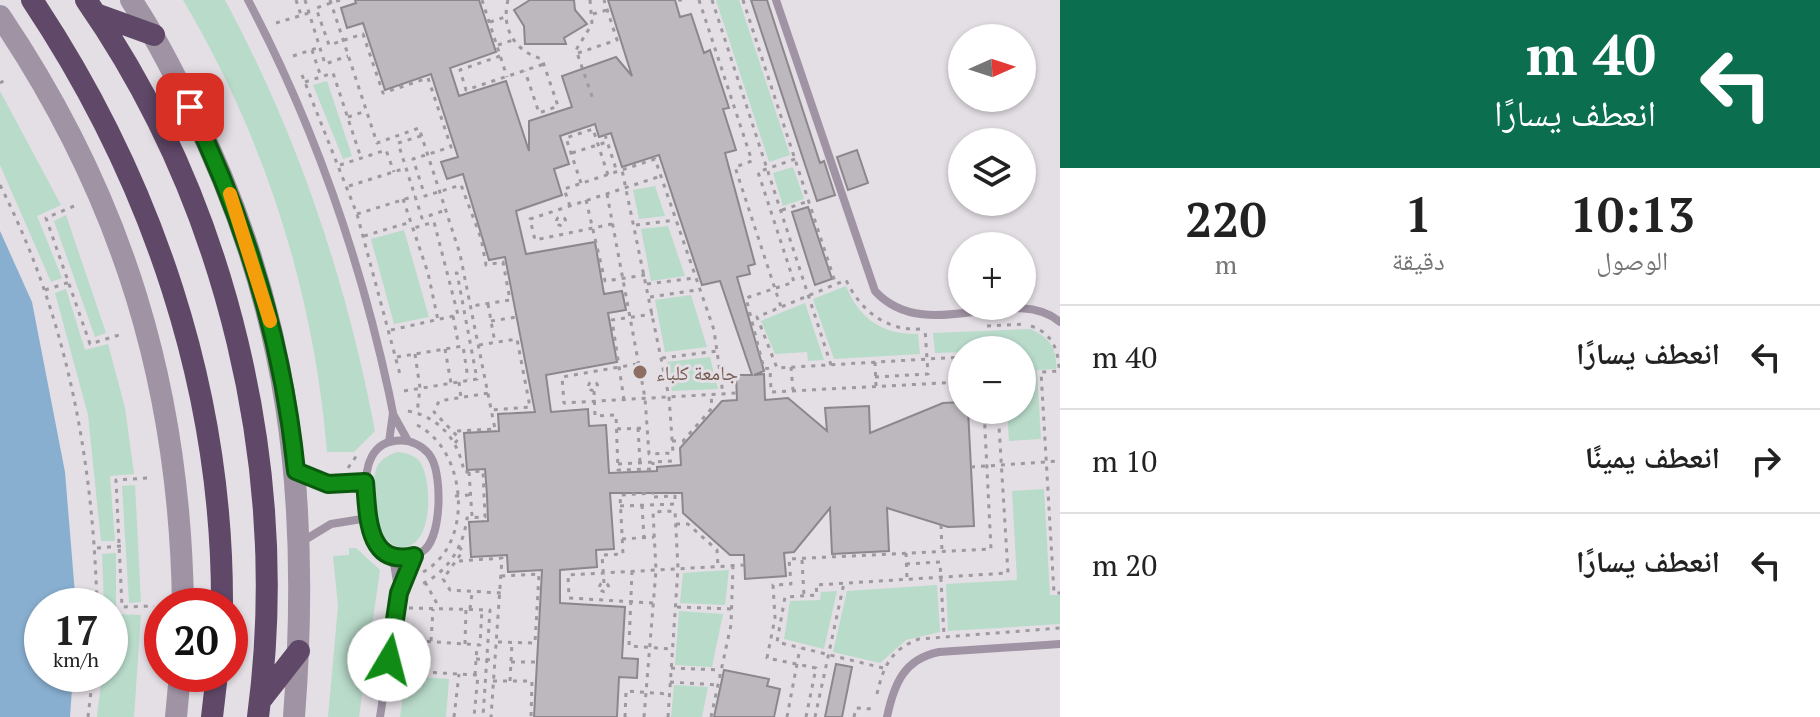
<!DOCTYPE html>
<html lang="ar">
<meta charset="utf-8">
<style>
body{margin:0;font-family:"PT Serif","Noto Naskh Arabic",serif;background:#f2f2f2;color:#222;direction:rtl;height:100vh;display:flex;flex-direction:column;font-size:30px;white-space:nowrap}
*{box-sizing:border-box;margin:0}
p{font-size:26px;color:#767676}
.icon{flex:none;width:44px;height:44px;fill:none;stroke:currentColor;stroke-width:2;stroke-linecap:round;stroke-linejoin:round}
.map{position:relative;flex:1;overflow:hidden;direction:ltr}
.side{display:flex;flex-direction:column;background:#fff;width:760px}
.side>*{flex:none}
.top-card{background:#0b6e4f;color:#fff;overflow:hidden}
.needle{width:52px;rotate:87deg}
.controls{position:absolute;left:948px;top:24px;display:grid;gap:16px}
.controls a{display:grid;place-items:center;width:88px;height:88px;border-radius:50%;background:#fff;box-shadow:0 2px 6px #0004;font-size:40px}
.speed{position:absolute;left:24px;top:588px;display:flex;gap:16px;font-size:40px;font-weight:700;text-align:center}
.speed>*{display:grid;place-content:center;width:104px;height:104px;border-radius:50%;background:#fff;box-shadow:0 2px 6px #0004;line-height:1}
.speed small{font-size:20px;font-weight:400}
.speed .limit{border:12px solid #d22;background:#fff;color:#111}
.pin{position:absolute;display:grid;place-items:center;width:68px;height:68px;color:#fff;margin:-34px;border-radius:16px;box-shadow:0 4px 12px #0006}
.me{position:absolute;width:88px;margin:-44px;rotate:8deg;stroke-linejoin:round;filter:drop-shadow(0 0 6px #0008)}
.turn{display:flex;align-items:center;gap:28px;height:168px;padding:0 32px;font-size:36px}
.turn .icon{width:104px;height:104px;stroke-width:2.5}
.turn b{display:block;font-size:56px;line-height:68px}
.eta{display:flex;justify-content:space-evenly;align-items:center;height:136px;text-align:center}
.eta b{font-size:48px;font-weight:700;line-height:56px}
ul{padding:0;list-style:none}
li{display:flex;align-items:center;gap:24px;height:104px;padding:0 32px;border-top:2px solid #e0e0e0}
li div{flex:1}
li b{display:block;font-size:30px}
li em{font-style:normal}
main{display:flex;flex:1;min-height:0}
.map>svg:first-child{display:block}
</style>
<main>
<section class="side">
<div class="top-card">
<div class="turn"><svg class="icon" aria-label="left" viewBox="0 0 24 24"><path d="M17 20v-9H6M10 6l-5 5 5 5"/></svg><div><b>40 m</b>انعطف يسارًا</div></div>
</div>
<div class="eta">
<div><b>10:13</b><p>الوصول</p></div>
<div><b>1</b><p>دقيقة</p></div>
<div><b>220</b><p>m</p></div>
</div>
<ul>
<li><svg class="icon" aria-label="left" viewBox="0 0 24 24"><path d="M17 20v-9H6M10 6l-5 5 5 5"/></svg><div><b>انعطف يسارًا</b></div><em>40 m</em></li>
<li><svg class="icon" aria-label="right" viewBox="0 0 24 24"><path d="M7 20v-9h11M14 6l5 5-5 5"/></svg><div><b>انعطف يمينًا</b></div><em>10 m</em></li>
<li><svg class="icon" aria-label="left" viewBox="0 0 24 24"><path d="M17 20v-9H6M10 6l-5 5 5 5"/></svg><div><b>انعطف يسارًا</b></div><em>20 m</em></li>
</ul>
</section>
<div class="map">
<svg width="1060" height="717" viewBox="0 0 1060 717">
<rect width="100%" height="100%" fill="#e4dee5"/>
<path fill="#b9dbca" d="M183 0H225C298 136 346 279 375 431L354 452H327C314 293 265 138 183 0Z
M716 0H739L790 155 769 162Z
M327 81 352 156 343 159 313 85Z
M0 91 61 205 37 216 62 278 51 282 0 165Z
M793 167 804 199 783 206 773 173Z
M655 186 665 216 639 219 633 190Z
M66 215 106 333 95 337 54 221Z
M668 226 685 276 651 281 641 229Z
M404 230 429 317 394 324 371 239Z
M846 286C859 319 883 335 918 334L920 354 834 359 813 299Z
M66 289 85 350 108 344 125 408 134 474 110 476 115 541H101L88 415 55 293Z
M691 295 707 347 665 352 655 300Z
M805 303 824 360 808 361 807 352 775 354 761 321Z
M1030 329C1048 336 1058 349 1056 369L1037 370 1041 439 1009 441 1007 410H1022V350L935 353 933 333Z
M710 357 718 389 672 391 667 362Z
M398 452C406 453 415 455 420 462 432 479 434 545 404 547 374 550 368 484 378 465 383 458 390 454 398 452Z
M135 485 141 602 129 603 122 486Z
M1044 489 1050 595H1060V624L948 631 946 584 1017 580 1012 491Z
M349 548H356L380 570 359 717H328L338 606 333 556 349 555Z
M116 553V614L141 615 134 717H97L102 674H110V606H104L102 554Z
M729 570 725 605 680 603 683 573Z
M937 585 940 632 906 640 880 663 833 652 847 591Z
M837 591 824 649 784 639 790 601 820 600 821 592Z
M679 611 723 614 712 667 675 665Z
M406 676 449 679 446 717H400Z
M674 685 708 687 702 717H671Z"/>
<path fill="#89afd0" d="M0 231 32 302 65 472 76 606H42V674H73L70 717H0Z"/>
<path fill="#bdb8be" stroke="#8c878d" stroke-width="2" fill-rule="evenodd" d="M355 0H479L496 52 450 68 459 96 506 81 529 151V121L572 107 562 76 616 57 632 76 608 0H675L680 17 691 14 704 53 710 50 729 108 723 109 736 150 725 153 755 264 748 266 750 274 737 277 764 371 754 375 764 374 765 400 788 398 827 431 825 408 869 406 870 433 943 403 962 402V410H968L974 526 948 527 887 508 889 551 832 554 830 508 794 552 784 553 786 576 745 579 744 555H730L683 513 682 493H610L614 549 596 550 597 567 560 570V603L625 607 622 658 638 659 637 678 619 677 617 717H534L542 570 508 572 507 555 471 557 469 522 488 521 487 495 485 469 467 470 464 433 499 431 498 414 535 412 505 257 489 260 463 174 447 179 441 162 458 157 431 74 385 90 363 23 347 28 341 8 356 3ZM595 124 599 137 611 133 622 167 659 155 702 285 720 281 752 375H736L737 400 722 401 680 448 681 465 657 467V471L609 473 606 425 589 426 588 409 551 412 546 375 617 362 608 313 626 310 622 291 604 294 595 242 526 254 516 211 562 195 554 169 569 164 560 136Z
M530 0H574L575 10 587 24 564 38 566 44H525L524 26 514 10Z
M751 0H767L820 163 824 161 835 195 817 201Z
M857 150 868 183 848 190 837 157Z
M808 207 832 279 815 285 792 212Z
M836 664 852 667 842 717H825Z
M724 670 769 679 767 686 780 689 774 717H714Z"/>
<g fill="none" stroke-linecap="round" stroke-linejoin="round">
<path stroke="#9d999e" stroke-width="3" stroke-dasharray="4 6" stroke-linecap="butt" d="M296 0 301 15
M305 0 325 64 348 56
M330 0 377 143 419 128 460 254 495 429 455 431
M340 0 316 8 329 45 363 34 383 93 428 78 451 147 413 159 425 196 461 185 481 238 486 265 503 262 510 300 472 306
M482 0 507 77
M508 0C501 28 514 51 542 59L558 106 539 113 525 71
M590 0 592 24 576 50 593 99
M678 0H684
M699 0 752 161 735 167 781 307
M712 0 831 365
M743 0 836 285
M593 14 607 10
M490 22 505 17
M276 23 309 13
M498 45 513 40
M312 50 321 77
M578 53 617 40 604 0
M293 56 320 47
M500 56 460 70 466 90 544 64
M302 75 357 214 401 378
M305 82 333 73 361 158
M0 83 7 79
M348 117 366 111
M605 135 617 172
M421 136 398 143 422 218 446 210
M572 153 607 142
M795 159 758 172 794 282 746 298 764 369 770 368 771 392 962 382
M340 165 386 150 394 172
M581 183 566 138 593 129 608 175
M0 185C67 317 93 459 97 606
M349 186 406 168
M607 194 645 398 649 454 673 453 669 397 622 170
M403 199 428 273 438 320
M586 200 605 281 645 275
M74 206 46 218 90 344 119 335
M570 206 564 189 655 159 714 330 723 394
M782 210 809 201
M357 214 415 196
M556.5 221a4.5 4.5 0 1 1 9 0a4.5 4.5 0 1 1-9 0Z
M612 224 535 240 530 219 661 176
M636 225 675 220
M364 236 411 222
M647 284 695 278
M45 290 70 282
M650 297 697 290
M488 304 495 343
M453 316 459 347
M491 321 517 317
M987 326 1024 324
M1031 326C1052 333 1059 350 1059 371L1041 372 1054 593H1060
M920 329C886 331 860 310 846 280L757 317 777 368 962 357
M391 330 458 315 434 222 414 228
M479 345 517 339 530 407 491 410
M445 349 451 383
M415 354 420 388 417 413
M397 357 463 346 468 379
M662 358 718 351
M875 362 876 386
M637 364 562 377 564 403 737 393
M791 367 793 390
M875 377 928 374 925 329
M588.5 386a4.5 4.5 0 1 1 9 0a4.5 4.5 0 1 1-9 0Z
M459 382 461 398
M404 391 477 379 457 273 450 274
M594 391 595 416 616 415 618 470 653 469V462
M624 400 612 320 653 314
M408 411C440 417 459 441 464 472L483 471 485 517 467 518C463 549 447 573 418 586
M417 425C467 450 475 544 423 572
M638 428 640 463
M617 429 647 428
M672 441H683L712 408 711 395
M455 443 459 438 434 412 439 401 489 393
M618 464 673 461V466
M971 467 1060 461
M348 468 357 455
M469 472 472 516
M147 478 116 480 122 607 154 606
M455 496 470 495
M654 497 675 496
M642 505 644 538
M620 506 675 504V493
M676 524H688L717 550 718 566
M941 525 942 551
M622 539 654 537
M459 547 463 551 443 579 450 590 501 593
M97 548 121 546
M906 553 907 579
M802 560 804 596
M459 561 502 558 491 717
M906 564 940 562 944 635
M632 571 629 646 672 649
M425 582 439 607
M599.5 587a4.5 4.5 0 1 1 9 0a4.5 4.5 0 1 1-9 0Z
M604 583 602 555 623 554 620 495 654 493
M653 603 569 598 568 575 745 565
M677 607 733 609
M409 608 490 610 483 717
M470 609 472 593
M407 640 480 645 482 609
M431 641 433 609
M498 642 535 643 539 574 501 576
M465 644 466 609
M476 659 495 660
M511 662H538
M671 668 721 670
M883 668 777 642 785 597 817 595 816 585 1008 573 998 410
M403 671 478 675 474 717
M475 675 477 645
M493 681H532L531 717
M510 681 512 643
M670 682 718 685
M877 694C883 667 891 649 919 639L1060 628
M88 717 93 674
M454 717 459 674
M625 717 626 691 669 694
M644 717 656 570 653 512 675 511 678 568 668 717
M711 717 731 625 733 565
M787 717 800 648
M806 717 816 668 767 658 775 618 773 585 791 584 789 559 991 549 984 410
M815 717 844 583
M854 717 856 708 873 709"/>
<path stroke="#a093a4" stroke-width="8" d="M248 0C314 125 359 255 389 393L393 413 389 442
M776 0 875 291C926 347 1013 282 1060 322
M393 414 408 441
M408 441C418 444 427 449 432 459 442 478 442 539 422 552 379 580 368 527 366 499 364 469 369 436 408 441Z
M297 471 328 484 365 482
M303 541 331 524 368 518
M393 557 398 588
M380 717 399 593 414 556
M887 717C894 684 904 659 939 652L1060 644"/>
<path stroke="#a093a4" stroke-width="22" d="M131 0C155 35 174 73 192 111 290 310 311 498 294 717
M0 16C123 198 180 387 183 606
M176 717 180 674"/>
<path stroke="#604868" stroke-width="22" d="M32 0C152 180 223 389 222 606
M86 0C228 204 291 471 258 717
M96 14 154 35
M260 701 299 651
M212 717 217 674"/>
</g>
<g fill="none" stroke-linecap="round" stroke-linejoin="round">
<g stroke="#0a5a0e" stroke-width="20">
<path id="route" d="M190 107C246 222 283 343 296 471L328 484 365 482C368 514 366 567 414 556L399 593 389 660"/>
</g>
<use href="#route" stroke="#108b15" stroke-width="14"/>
<path stroke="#f59e0b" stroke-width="14" d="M230 194 270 321"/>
</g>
<circle fill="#8d6e63" stroke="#e4dee5" stroke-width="3" cx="640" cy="372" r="8"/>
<g text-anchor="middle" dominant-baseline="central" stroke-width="6" stroke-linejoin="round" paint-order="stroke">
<g font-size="20" fill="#785e54" stroke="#e4dee5" text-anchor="start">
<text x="656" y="372">جامعة كلباء</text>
</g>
</g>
</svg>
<div class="controls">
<a><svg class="needle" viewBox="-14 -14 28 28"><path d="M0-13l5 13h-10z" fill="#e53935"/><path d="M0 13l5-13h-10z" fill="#767676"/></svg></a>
<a><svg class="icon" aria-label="layers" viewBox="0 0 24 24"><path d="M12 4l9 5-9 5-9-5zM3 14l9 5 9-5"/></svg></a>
<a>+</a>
<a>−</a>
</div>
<div class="speed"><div>17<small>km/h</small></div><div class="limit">20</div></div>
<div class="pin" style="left:190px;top:107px;background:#d93025"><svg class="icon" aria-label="arrive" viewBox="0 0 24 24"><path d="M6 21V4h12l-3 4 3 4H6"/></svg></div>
<svg class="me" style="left:389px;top:660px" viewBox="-20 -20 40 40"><circle r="19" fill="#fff"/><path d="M0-13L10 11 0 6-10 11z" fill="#108b15"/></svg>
</div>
</main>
